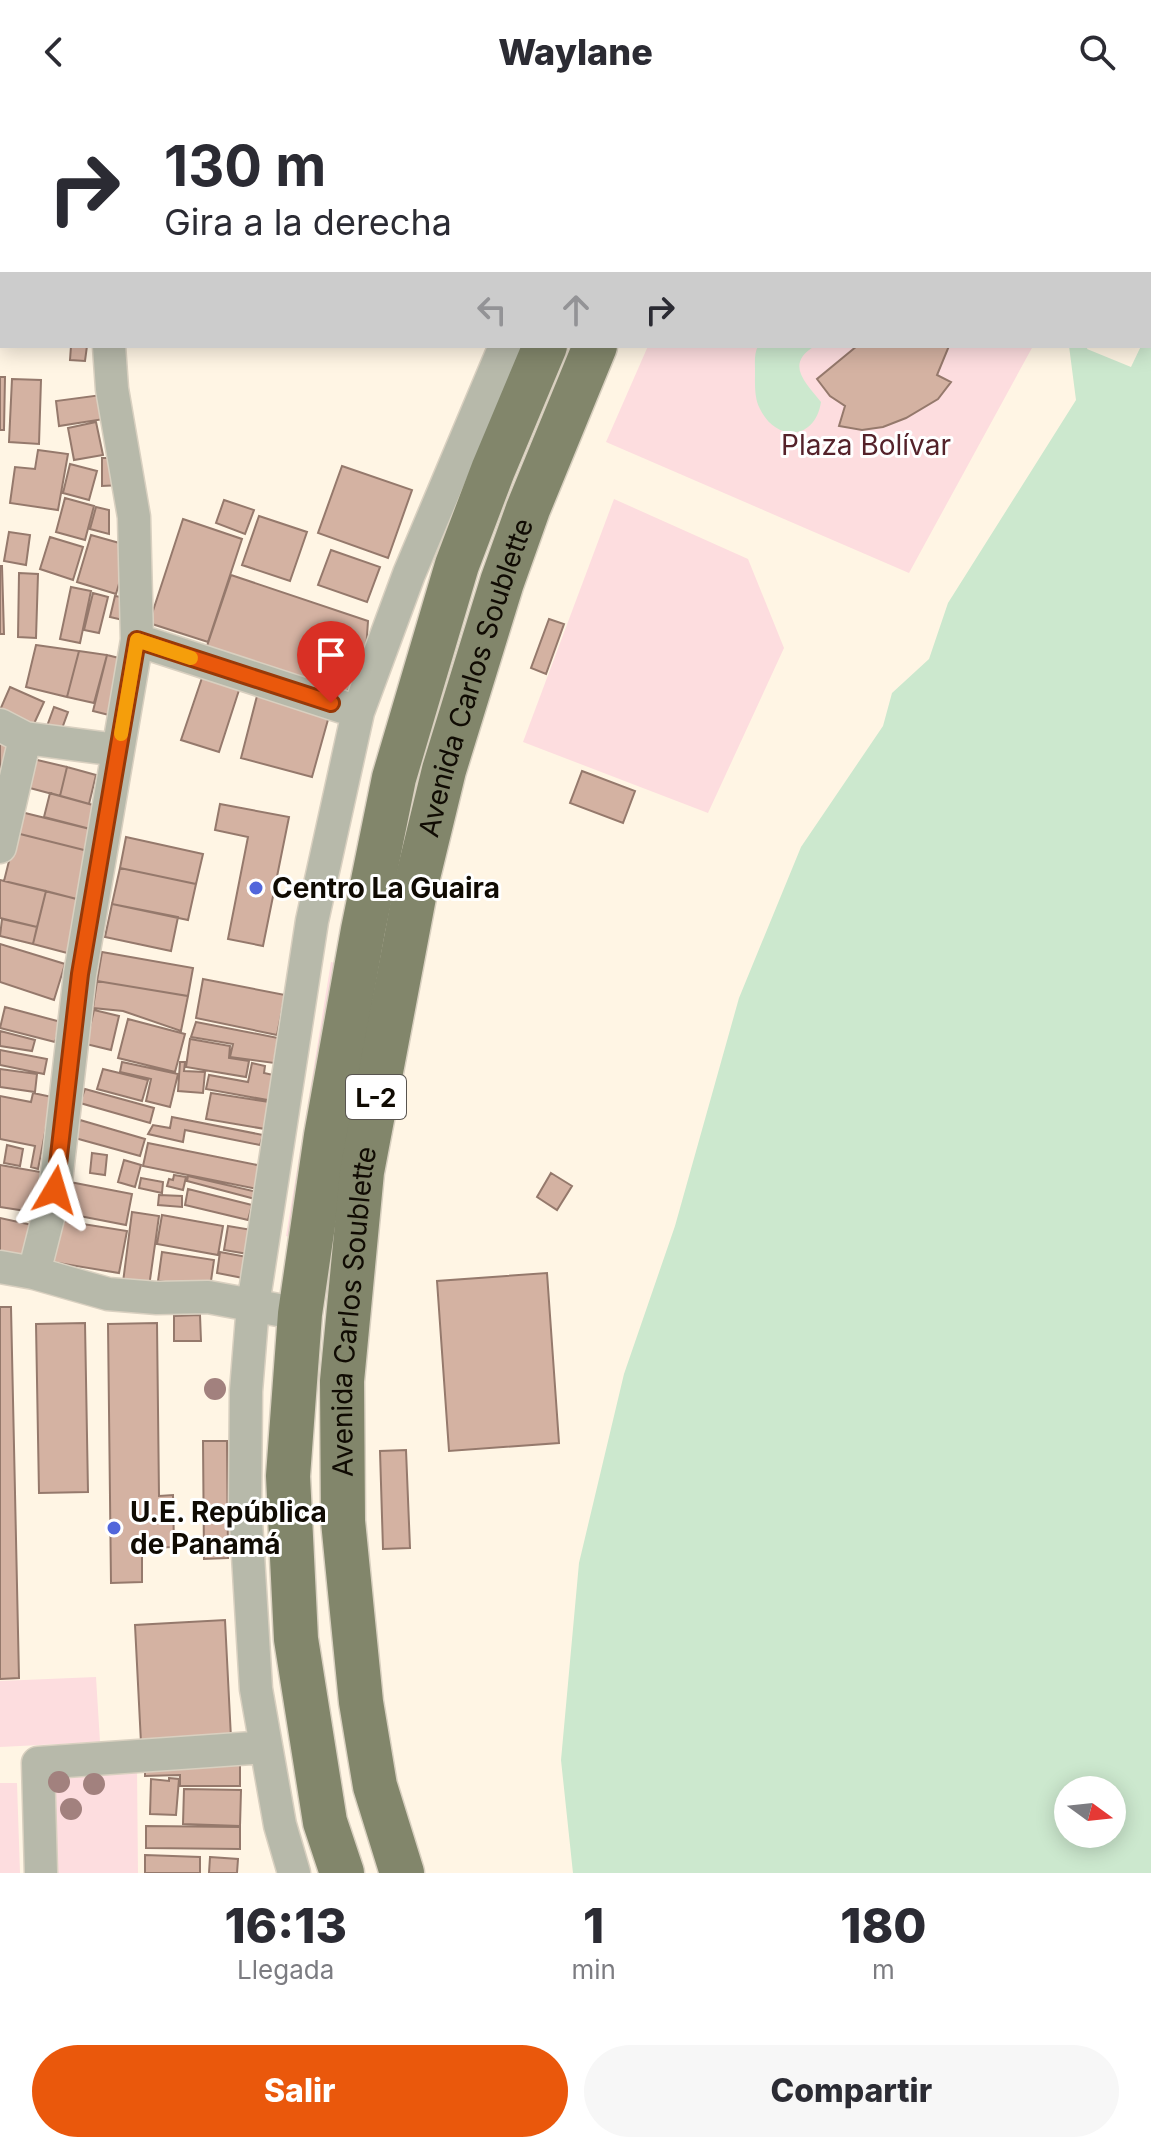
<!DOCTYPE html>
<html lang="es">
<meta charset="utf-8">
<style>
body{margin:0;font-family:Inter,sans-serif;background:#f7f7f7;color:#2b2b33;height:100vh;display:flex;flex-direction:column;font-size:30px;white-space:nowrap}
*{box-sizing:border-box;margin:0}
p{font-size:26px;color:#7c7c81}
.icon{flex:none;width:44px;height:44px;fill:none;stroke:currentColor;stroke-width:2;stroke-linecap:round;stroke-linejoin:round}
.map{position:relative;height:1769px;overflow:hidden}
.side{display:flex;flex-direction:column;background:#fff;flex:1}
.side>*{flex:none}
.hud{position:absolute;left:0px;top:0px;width:1152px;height:244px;box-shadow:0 4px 20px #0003;background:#fff;color:#2b2b33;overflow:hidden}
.needle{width:52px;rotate:105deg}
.buttons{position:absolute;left:1054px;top:1672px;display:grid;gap:16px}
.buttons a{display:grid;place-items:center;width:72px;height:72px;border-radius:50%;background:#fff;box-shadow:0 4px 20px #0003;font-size:40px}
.pin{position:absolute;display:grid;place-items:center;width:68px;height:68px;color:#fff;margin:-82px -34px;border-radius:50% 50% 50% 0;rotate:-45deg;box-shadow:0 0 8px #0007}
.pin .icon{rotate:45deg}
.me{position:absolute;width:88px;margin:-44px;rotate:7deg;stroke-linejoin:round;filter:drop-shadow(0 0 6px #0008)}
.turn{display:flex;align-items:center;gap:28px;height:168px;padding:0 32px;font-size:36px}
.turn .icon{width:104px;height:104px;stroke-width:2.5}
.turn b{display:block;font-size:56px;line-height:68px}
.lanes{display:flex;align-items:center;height:76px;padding:0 32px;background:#0003;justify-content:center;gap:40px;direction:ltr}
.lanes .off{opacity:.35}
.eta{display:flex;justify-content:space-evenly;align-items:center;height:136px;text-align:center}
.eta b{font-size:48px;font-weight:800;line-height:56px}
.cta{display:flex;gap:16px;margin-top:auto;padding:16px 32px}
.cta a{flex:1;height:92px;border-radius:48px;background:#ea580c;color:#fff;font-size:32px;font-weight:800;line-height:92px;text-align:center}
.cta a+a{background:#f7f7f7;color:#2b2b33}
header{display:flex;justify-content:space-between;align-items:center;height:104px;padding:0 32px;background:#fff;font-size:36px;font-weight:800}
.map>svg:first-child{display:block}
</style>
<header><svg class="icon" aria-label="back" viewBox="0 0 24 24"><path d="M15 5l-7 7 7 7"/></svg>Waylane<svg class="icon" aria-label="search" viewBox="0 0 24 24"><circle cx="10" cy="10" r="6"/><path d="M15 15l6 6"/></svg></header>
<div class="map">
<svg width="1151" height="1769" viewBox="0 0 1151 1769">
<rect width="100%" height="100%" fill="#fff5e4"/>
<path fill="#fddddf" d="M753 0H1151V34L1150 2H752Z
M648 242H1033L909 469 606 338Z
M614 395 748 455 784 544 708 709 523 638Z
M331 858 338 860 293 1134 286 1132Z
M96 1573 100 1638 0 1643V1577Z
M137 1663 138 1769H52L49 1666Z
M17 1679 20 1769H0V1679Z"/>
<path fill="#cce8ce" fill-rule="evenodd" d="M1151 223V1769H573L561 1656 579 1459 624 1270 675 1122 739 894 801 743 883 622 892 589 929 555 948 499 1076 296 1069 242H1088L1087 245 1131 263 1141 242H1150ZM1068 1686H1112V1730H1068Z
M758 242H815C784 260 806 279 821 298 815 337 776 338 760 305 754 294 755 279 755 267 755 258 754 250 758 242Z"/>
<path fill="#d4b2a2" stroke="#95796c" stroke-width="2" d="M324 0H392L323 2Z
M1 75 2 105 0 111V78Z
M71 242H87L85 257 70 256Z
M857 242H949L937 271 951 278 938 295 906 314 883 323 862 326 839 322 845 302 830 292 817 275Z
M0 273H5L4 326H0Z
M12 275 41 276 39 340 9 338Z
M101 291 104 315 59 322 56 297Z
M96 318 103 351 74 356 68 324Z
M38 346 68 350 58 406 10 399 15 363 35 365Z
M102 354H121L122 381 102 382Z
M70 360 97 367 89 396 63 389Z
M342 362 412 386 388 454 318 429Z
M65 394 94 402 85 436 56 428Z
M224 396 254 406 245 430 216 419Z
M96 403 109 406V430L90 425Z
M259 412 307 428 290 477 242 461Z
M183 415 242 435 208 538 149 519Z
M9 428 30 431 26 461 4 457Z
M91 431 130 442 116 490 77 478Z
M50 433 83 443 73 476 40 465Z
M331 446 380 463 367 498 318 481Z
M0 462H2L4 530H0Z
M19 469 38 470 36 534 18 533Z
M231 471 368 517 365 562 342 595 205 548Z
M71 483 91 487 80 539 60 535Z
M93 489 108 493 99 529 84 526Z
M115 492 127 494 123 516 110 513Z
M549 515 564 520 546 570 531 564Z
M36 541 79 547 67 593 26 583Z
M79 547 107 551 94 599 67 593Z
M107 551 127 556 113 612 93 607Z
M204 568 241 580 219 648 181 636Z
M10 583 44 598 32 624 0 606Z
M257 592 329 612 312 673 241 654Z
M54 603 68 608 60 630 46 625Z
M0 630 20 636 0 676Z
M33 655 67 663 60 692 26 683Z
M67 663 96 671 89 700 60 692Z
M582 667 635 687 623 719 570 699Z
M50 689 104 704 98 727 44 713Z
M220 700 289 713 263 842 228 835 248 733 215 726Z
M21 708 98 727 92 748 16 729Z
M16 729 92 748 81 796 4 777Z
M126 733 203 750 196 780 120 764Z
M120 764 196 780 188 816 112 800Z
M0 776 46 787 37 823 0 814Z
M46 787 84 797 71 850 33 840Z
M112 800 178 813 171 847 105 833Z
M2 815 37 823 33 840 0 832Z
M0 840 65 860 54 896 0 878Z
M102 848 193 864 188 892 97 877Z
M203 875 285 891 277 931 196 914Z
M97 877 188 892 181 927 123 907 93 904Z
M5 903 61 918 55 938 0 924Z
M94 906 119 912 111 946 86 940Z
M128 915 185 930 175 968 118 954Z
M196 918 278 934 274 959 230 953 233 940 191 933Z
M0 927 35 936 32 947 0 942Z
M190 935 230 942 229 954 249 957 246 973 186 963Z
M0 946 47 955 44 970 0 961Z
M122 958 178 970 170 1003 146 997 151 975 120 968Z
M180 958H185L184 967 205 968 203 989 178 987Z
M252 959 265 962 264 969 278 972 273 997 206 985 209 971 248 978Z
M0 965 37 970 35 988 0 983Z
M103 965 148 976 142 997 97 985Z
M85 985 154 1004 150 1019 80 999Z
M33 989 52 993 38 1065 31 1063 35 1042 0 1035V992L31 998Z
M211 989 276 999 271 1026 206 1015Z
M172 1013 263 1031 260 1041 185 1026 183 1038 148 1030 153 1021 170 1024Z
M80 1016 145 1035 140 1052 75 1034Z
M148 1039 262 1062 257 1085 143 1062Z
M7 1041 23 1045 20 1062 4 1059Z
M92 1049 107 1051 105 1071 90 1069Z
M124 1056 141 1061 135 1083 118 1078Z
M0 1061 46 1069 39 1109 0 1103Z
M551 1069 572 1082 557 1106 537 1093Z
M174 1071 186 1073 183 1086 167 1082 169 1075 173 1076Z
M188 1072 257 1088 255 1095 187 1077Z
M141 1074 163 1078 162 1089 139 1084Z
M70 1078 132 1090 126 1121 64 1109Z
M188 1085 252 1101 248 1116 185 1101Z
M159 1091 182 1092V1103L158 1101Z
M132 1108 159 1112 148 1190 122 1186Z
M162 1111 223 1122 218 1151 157 1140Z
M0 1114 32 1121 24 1157 0 1152Z
M58 1116 127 1127 119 1169 52 1158Z
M228 1122 252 1126 248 1150 224 1146Z
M162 1148 214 1156 210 1184 158 1177Z
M220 1148 247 1153 243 1174 217 1169Z
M547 1169 559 1339 449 1347 437 1177Z
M0 1203H11L19 1574 0 1575Z
M200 1211 201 1237H174V1212Z
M85 1219 88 1388 39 1389 36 1220Z
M157 1219 159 1392 173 1391 174 1443 142 1444V1478L111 1479 108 1220Z
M203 1337H227L228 1454 204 1455Z
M406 1346 410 1444 383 1445 380 1347Z
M225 1516 231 1634 141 1639 135 1521Z
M240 1657V1682H180V1671L145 1672V1658Z
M169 1674 179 1675 176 1711 150 1710 151 1675 169 1677Z
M184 1685 241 1686 240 1722 183 1720Z
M146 1722 240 1723V1745L146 1744Z
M145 1751 200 1753V1769H145Z
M210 1753 238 1755 237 1769H209Z"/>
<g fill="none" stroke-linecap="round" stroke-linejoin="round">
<g stroke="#d9d0c0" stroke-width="19">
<path id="lane" d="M477 0 482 2"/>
</g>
<g stroke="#d9d0c0" stroke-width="35">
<path id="street" d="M32 2 33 0
M121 2V0
M612 2 613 0
M0 171 2 165
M137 536 358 608
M0 621 25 634 118 646
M0 743 25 634
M0 1163 34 1169 108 1190 157 1194 208 1193 300 1210
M34 1169 55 1086 80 870 137 536 134 413 112 285 109 242
M41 1769 38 1659 266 1643
M294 1769 280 1721 256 1585 245 1401 246 1287 253 1201 312 817 358 608 409 470 505 242"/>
</g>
<g stroke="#d9d0c0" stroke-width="47">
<g id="primary">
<path d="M647 2 648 0"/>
<path d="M697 2 698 0"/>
<path d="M342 1769 325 1718 296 1535 288 1372 300 1210 326 1032 363 826 394 674 457 461 493 366 545 242"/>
<path id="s1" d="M402 1769 375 1682 361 1598 343 1417 342 1277 362 1068 417 777 444 666 502 478 528 405 595 242"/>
</g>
</g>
<use href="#lane" stroke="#b7b9aa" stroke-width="16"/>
<use href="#street" stroke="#b7b9aa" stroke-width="32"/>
<use href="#primary" stroke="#82866b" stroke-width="44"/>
</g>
<g fill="#a2817e">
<circle cx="215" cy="1285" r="11"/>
<circle cx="59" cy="1678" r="11"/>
<circle cx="94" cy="1680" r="11"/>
<circle cx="71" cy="1705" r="11"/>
</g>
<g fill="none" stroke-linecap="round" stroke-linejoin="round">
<g stroke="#983908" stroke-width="20">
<path id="route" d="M55 1086 80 870 137 536 331 599"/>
</g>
<use href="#route" stroke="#ea580c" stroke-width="14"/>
<path stroke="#f59e0b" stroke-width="14" d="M121 630 137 536 191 554"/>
</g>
<g fill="#5166db" stroke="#fff" stroke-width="3">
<circle cx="256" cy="784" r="8"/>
<circle cx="114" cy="1424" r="8"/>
</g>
<g text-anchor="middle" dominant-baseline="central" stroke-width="6" stroke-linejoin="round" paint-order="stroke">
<rect fill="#fff" stroke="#58544f" stroke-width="2" x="346" y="971" width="60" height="44" rx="6"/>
<g font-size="26" font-weight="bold" fill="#100b03">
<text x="376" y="993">L-2</text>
</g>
<g font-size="28" fill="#55222a" stroke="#fff">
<text x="866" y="341">Plaza Bolívar</text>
</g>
<g font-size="28" fill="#100b03" stroke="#fff">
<text stroke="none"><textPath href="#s1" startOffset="1216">Avenida Carlos Soublette</textPath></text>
<text stroke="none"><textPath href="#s1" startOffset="568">Avenida Carlos Soublette</textPath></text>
</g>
<g font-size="28" font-weight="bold" fill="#100b03" stroke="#fff" text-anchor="start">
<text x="272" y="784">Centro La Guaira</text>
<text x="130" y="1408">U.E. República<tspan x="130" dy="32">de Panamá</tspan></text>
</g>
</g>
</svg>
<div class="buttons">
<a><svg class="needle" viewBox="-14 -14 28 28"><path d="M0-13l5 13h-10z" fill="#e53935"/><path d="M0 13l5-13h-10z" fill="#7c7c81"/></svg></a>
</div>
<div class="pin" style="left:331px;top:599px;background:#d93025"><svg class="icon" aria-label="arrive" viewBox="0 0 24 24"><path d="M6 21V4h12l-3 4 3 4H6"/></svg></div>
<svg class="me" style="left:55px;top:1086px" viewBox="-20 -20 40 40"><path d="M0-17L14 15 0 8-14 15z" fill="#ea580c" stroke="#fff" stroke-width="4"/></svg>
<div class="hud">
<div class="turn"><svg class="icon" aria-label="right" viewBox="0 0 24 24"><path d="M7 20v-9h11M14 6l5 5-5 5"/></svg><div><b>130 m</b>Gira a la derecha</div></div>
<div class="lanes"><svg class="icon off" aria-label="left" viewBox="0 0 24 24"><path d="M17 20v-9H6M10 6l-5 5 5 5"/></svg><svg class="icon off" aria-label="ahead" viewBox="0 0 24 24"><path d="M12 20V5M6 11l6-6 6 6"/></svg><svg class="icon" aria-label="right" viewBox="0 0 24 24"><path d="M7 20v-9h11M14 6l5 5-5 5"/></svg></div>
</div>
</div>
<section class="side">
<div class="eta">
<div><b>16:13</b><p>Llegada</p></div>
<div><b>1</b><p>min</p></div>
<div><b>180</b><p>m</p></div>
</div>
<div class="cta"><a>Salir</a><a>Compartir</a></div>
</section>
